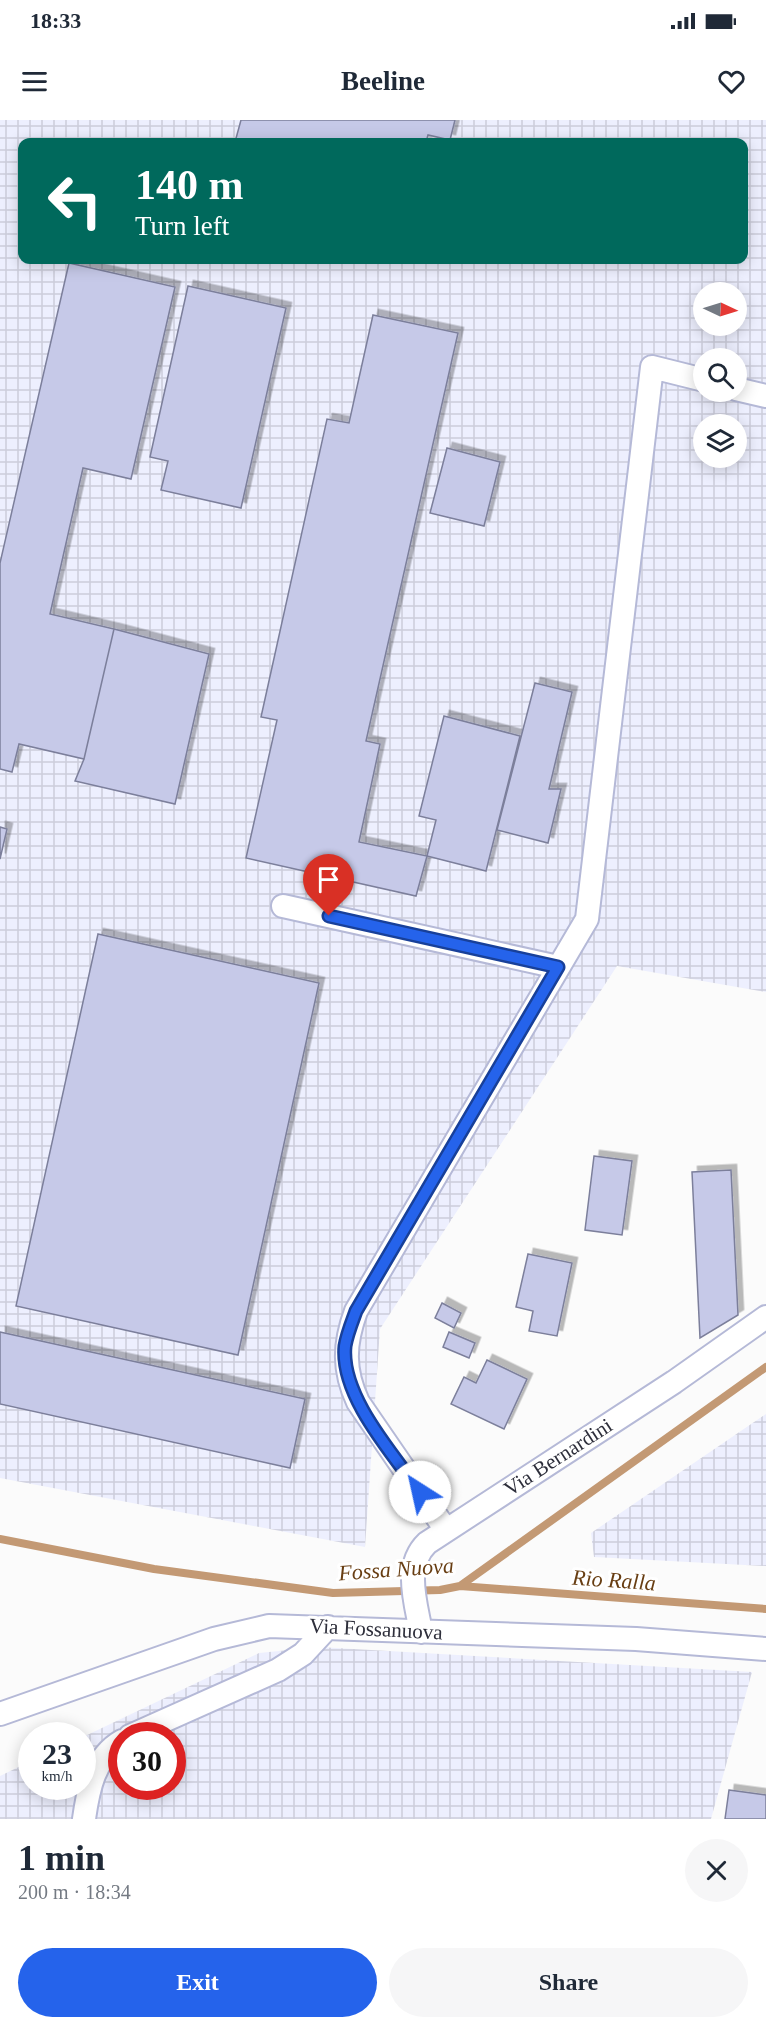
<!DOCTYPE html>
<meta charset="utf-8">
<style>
body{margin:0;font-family:Georgia,serif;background:#f6f6f7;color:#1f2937;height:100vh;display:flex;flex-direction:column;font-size:22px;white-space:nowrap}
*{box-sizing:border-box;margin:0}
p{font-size:20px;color:#747a83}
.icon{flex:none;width:33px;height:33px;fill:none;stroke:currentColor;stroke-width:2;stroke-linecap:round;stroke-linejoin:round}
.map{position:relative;height:1699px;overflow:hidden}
.side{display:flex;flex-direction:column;background:#fff;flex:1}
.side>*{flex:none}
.top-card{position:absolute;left:18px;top:18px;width:730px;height:126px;border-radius:12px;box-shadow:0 3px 15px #0003;background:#00695c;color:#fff;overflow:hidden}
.needle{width:39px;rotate:94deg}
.tools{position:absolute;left:693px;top:162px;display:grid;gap:12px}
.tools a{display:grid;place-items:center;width:54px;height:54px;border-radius:50%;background:#fff;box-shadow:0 3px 15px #0003;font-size:30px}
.speed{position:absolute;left:18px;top:1602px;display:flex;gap:12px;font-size:30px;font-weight:700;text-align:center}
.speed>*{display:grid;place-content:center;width:78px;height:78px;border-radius:50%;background:#fff;box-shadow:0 3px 15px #0003;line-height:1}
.speed small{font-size:15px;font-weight:400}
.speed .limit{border:9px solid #d22;background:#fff;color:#111}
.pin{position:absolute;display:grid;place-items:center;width:51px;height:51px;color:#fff;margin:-62px -26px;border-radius:50% 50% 50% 0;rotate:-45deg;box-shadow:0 0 6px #0007}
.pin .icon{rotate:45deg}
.me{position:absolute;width:66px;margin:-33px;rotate:325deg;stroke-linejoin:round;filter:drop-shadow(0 0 4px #0008)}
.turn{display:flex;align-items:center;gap:21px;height:126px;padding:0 18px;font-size:27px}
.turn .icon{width:78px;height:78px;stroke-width:2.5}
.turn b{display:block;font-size:42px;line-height:51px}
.round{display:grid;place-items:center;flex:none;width:63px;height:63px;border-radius:32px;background:#f6f6f7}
.overview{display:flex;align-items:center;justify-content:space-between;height:102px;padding:0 18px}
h1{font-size:36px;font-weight:700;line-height:45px}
.cta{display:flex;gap:12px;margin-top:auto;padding:12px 18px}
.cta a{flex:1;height:69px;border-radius:36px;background:#2563eb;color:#fff;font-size:24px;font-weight:700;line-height:69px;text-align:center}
.cta a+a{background:#f6f6f7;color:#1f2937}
.status{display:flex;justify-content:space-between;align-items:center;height:42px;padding:0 30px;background:#fff;direction:ltr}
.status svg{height:16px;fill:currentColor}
header{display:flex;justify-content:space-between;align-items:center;height:78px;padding:0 18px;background:#fff;font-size:27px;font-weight:700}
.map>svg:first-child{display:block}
</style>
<div class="status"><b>18:33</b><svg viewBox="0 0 49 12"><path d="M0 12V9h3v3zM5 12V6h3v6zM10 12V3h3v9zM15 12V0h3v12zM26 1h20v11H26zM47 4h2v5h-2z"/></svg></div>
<header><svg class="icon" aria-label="menu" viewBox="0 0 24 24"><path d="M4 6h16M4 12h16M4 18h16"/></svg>Beeline<svg class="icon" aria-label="heart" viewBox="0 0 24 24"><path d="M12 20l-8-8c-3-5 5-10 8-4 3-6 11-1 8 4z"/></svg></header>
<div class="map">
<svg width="766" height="1699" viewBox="0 0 766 1699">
<defs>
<pattern id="industrial-grid" width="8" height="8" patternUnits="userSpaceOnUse" patternTransform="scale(1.5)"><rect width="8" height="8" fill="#edeffe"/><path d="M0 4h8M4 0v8" fill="none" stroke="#cccddb"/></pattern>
<filter id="shadow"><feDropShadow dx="5.5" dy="-5.5" stdDeviation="0" flood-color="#0004"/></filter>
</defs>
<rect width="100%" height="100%" fill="#fbfbfb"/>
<path fill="url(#industrial-grid)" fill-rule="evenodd" d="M0 0H766V872L617 846 380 1209 365 1427 0 1358ZM22 22H744V140H22ZM704 172H736V206H704ZM704 238H736V272H704ZM704 304H736V338H704Z
M766 1294V1446L594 1437 591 1413Z
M319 1527 752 1552 711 1699H0V1656L31 1641 32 1666H82L83 1617 259 1533ZM122 1616H172V1666H122Z"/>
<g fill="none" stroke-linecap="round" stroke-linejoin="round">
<path stroke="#c39974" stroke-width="8" d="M0 1419 154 1449 333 1473 440 1470 460 1466 766 1247
M460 1466 766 1489"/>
</g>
<path fill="#c6c9e8" stroke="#7c7f9b" stroke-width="1.5" filter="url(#shadow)" d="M241 0H455L450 20 428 15 426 22H235Z
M69 143 175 167 131 359 83 348 50 494 114 509 84 639 19 624 12 652 0 649V443Z
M188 166 286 188 241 388 161 370 168 341 150 337Z
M373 195 458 213 366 621 380 624 359 722 427 736 416 776 246 738 277 600 261 597 327 299 349 303Z
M447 328 500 342 484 406 430 393Z
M114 509 209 534 175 684 75 661 84 639Z
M535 563 572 572 549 669H561L548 723 497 710Z
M444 596 520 616 486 751 427 736 436 700 419 696Z
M0 707 7 709 0 739Z
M98 814 319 863 238 1235 16 1186Z
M594 1036 632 1041 622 1115 585 1110Z
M731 1050 738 1195 700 1218 692 1052Z
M528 1134 572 1143 557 1216 529 1211 533 1191 516 1187Z
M442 1183 461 1193 454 1208 435 1198Z
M0 1212 305 1279 290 1348 0 1284Z
M449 1212 475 1223 469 1238 443 1227Z
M487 1240 527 1259 504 1309 451 1284 464 1257 476 1263Z
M729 1670 766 1675V1699H725Z"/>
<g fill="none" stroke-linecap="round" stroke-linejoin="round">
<g stroke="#b5b9d7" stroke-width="26">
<path id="street" d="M736 269 766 276
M283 786 558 847
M446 1410 358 1282C343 1250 344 1224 356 1191L587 799 652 247 704 260
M421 1512C416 1483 403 1446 427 1423L674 1262 766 1197
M0 1594 214 1519 269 1506 636 1519 766 1529
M130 1616 278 1550 303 1534 328 1507
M84 1699C88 1670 94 1637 122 1621"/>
</g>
<use href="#street" stroke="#fff" stroke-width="22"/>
</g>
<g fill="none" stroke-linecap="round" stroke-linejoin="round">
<g stroke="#184099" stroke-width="15">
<path id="route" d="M329 796 558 847 356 1191C352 1202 347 1214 345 1226 340 1276 393 1334 420 1372"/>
</g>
<use href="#route" stroke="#2563eb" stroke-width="10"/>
</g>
<g text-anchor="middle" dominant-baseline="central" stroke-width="6" stroke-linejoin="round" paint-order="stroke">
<g font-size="21" fill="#2e2f3b" stroke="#fff">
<text transform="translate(558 1337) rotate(-33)">Via Bernardini</text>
<text transform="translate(376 1509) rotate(3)">Via Fossanuova</text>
</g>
<g font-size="22" font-style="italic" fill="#683e13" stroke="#fff">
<text transform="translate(396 1449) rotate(-4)">Fossa Nuova</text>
<text transform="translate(614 1460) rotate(4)">Rio Ralla</text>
</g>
</g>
</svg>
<div class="tools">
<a><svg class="needle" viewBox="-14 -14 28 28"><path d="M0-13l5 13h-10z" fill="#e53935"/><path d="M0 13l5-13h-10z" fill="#747a83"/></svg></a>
<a><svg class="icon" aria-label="search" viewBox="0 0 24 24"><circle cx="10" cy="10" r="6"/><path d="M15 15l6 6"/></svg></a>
<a><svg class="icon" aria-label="layers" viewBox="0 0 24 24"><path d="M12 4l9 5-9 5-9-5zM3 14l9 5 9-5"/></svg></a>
</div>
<div class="speed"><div>23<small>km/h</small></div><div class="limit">30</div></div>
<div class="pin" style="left:329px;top:796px;background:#d93025"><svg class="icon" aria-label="arrive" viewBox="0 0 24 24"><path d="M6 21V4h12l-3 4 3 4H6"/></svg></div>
<svg class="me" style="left:420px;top:1372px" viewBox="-20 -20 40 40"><circle r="19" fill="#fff"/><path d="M0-13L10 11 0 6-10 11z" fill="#2563eb"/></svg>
<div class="top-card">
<div class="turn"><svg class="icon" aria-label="left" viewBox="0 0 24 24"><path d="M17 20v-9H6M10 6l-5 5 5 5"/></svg><div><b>140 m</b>Turn left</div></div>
</div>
</div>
<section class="side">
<div class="overview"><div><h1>1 min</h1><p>200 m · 18:34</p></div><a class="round"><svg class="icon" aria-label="close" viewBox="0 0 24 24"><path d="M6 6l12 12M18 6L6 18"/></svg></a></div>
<div class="cta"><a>Exit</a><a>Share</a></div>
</section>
